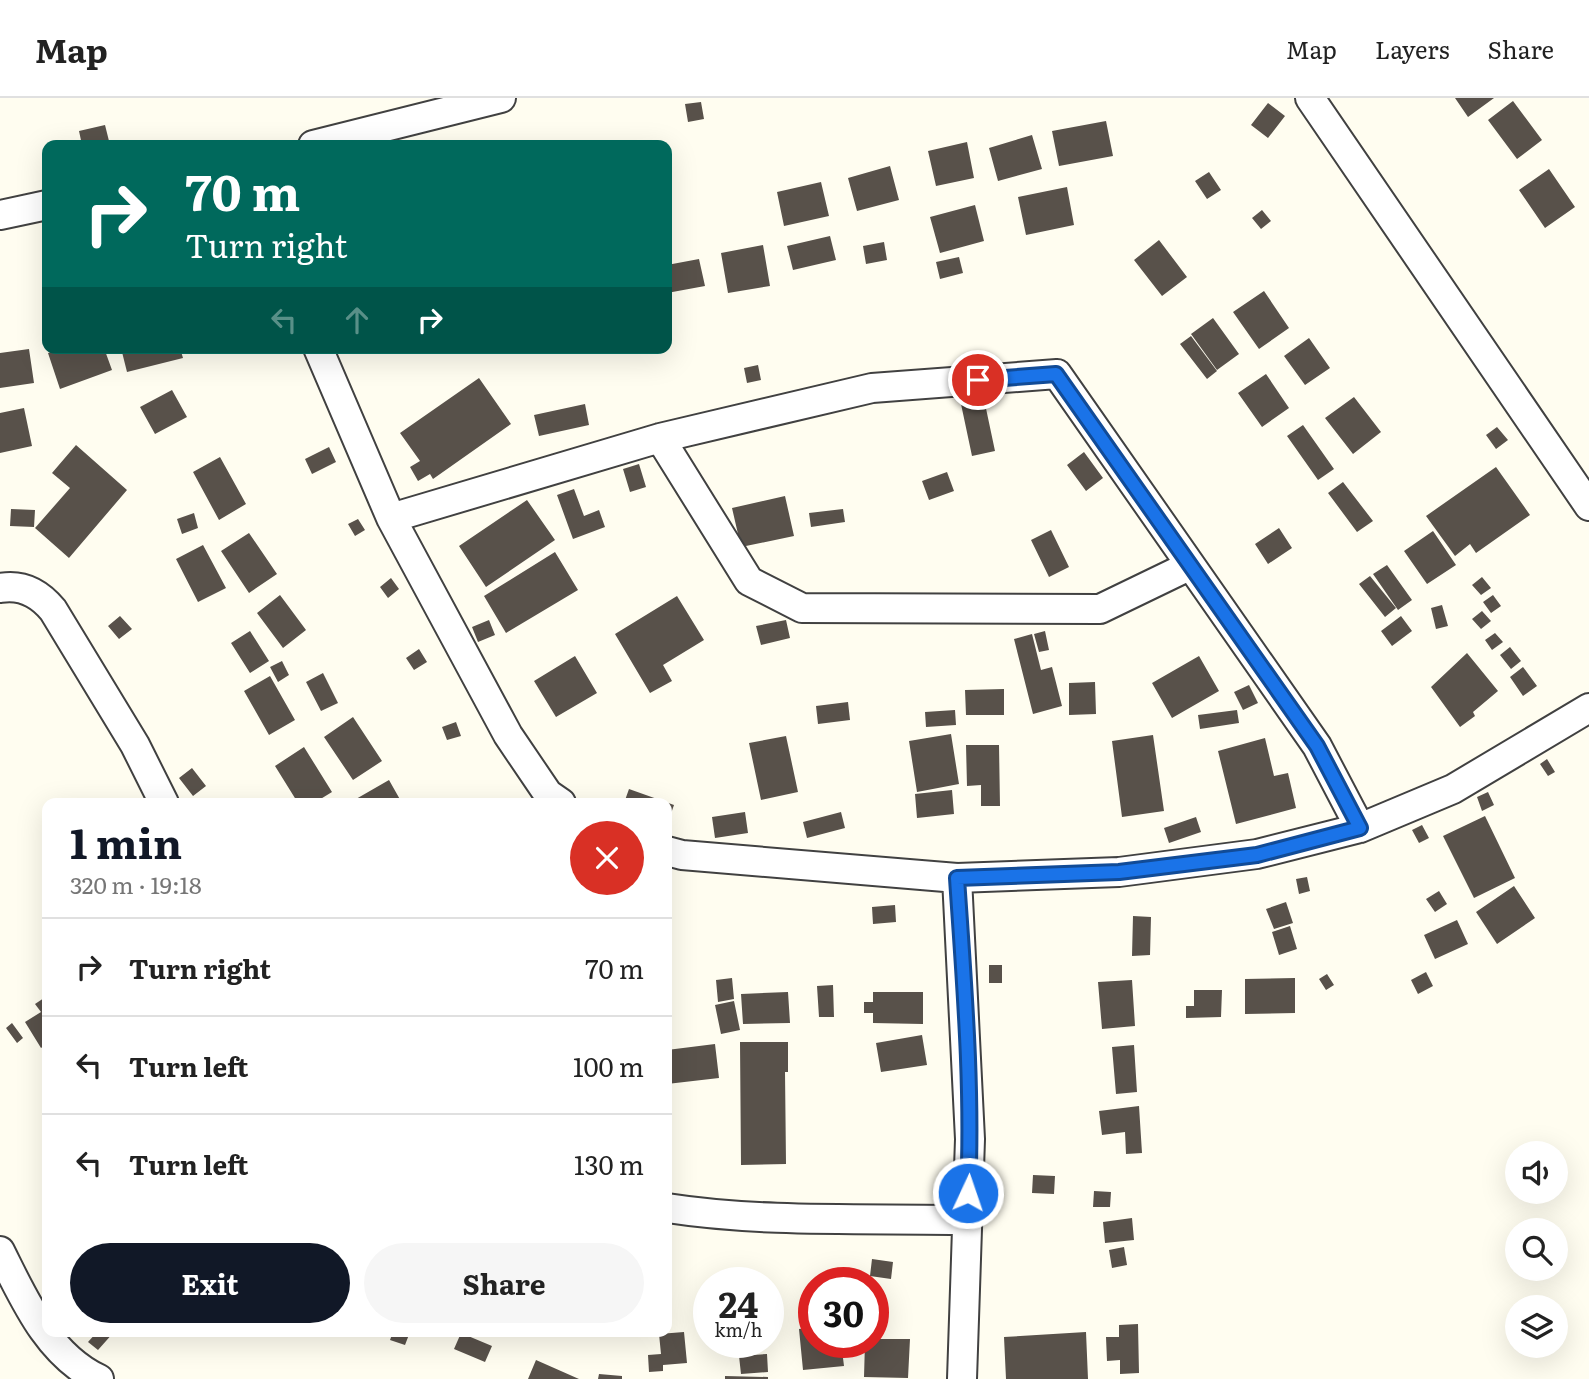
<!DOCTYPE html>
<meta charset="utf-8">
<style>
body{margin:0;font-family:Literata,serif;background:#f6f6f6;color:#222;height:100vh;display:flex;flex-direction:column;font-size:26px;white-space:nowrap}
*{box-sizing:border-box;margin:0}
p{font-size:23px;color:#767676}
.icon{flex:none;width:38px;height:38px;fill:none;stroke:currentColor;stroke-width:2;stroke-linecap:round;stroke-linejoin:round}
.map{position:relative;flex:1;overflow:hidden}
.drawer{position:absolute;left:42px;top:700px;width:630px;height:539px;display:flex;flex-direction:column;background:#fff;border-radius:14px;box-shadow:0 7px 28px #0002}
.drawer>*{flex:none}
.hud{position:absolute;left:42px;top:42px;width:630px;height:214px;border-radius:14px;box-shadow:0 7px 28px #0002;background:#00695c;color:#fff;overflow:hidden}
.fabs{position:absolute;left:1505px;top:1043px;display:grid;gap:14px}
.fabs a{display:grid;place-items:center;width:63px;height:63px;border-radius:50%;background:#fff;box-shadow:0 7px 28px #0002;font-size:35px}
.speed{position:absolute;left:693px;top:1169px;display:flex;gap:14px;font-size:35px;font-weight:700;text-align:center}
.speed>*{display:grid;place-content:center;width:91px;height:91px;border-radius:50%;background:#fff;box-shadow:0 7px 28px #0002;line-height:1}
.speed small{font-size:18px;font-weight:400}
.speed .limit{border:10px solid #d22;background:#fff;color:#111}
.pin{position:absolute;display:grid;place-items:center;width:60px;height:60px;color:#fff;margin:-30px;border:4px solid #fff;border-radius:50%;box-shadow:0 2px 7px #0007}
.me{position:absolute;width:77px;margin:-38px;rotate:3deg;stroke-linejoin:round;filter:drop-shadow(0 0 5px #0008)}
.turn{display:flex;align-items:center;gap:24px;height:147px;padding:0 28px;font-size:32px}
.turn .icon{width:91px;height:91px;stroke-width:2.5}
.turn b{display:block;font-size:49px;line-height:60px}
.lanes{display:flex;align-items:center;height:66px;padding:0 28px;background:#0003;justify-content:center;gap:35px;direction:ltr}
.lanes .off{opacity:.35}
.round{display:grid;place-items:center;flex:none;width:74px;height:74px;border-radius:37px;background:#f6f6f6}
.headline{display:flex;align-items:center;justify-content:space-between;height:119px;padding:0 28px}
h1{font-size:42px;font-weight:700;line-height:52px;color:#111827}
.cta{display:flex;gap:14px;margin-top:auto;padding:14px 28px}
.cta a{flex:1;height:80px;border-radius:42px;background:#111827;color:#fff;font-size:28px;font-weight:700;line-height:80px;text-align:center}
.cta a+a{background:#f6f6f6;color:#222}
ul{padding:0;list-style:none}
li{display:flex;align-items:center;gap:21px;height:98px;padding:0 28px;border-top:2px solid #e0e0e0}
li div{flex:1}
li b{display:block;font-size:26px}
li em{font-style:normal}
header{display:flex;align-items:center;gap:42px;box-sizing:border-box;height:98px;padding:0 35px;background:#fff;border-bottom:2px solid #e0e0e0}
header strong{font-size:33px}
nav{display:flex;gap:38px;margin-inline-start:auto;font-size:24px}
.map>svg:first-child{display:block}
</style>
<header>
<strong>Map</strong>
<nav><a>Map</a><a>Layers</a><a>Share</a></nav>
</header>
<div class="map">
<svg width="1589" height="1281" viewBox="0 0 1589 1281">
<rect width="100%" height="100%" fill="#fffdf0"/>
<path fill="#58514a" d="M1455 0H1494L1468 19Z
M1513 3 1542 42 1517 61 1488 22Z
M701 4 704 21 688 24 685 6Z
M1268 5 1285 18 1268 40 1251 27Z
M1106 23 1113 58 1059 68 1052 33Z
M105 27 110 47H82L79 33Z
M1032 37 1042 71 998 83 989 50Z
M967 44 974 80 936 88 928 53Z
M890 68 899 102 857 113 848 80Z
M1549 71 1575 109 1545 130 1519 92Z
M1209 74 1221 92 1207 101 1195 83Z
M821 84 829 118 784 128 777 94Z
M1067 89 1074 127 1026 137 1018 99Z
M975 107 984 143 940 155 930 119Z
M1262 112 1271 123 1261 131 1252 120Z
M830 138 836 162 793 172 787 148Z
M1159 142 1187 179 1162 198 1134 162Z
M884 144 887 162 866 166 863 148Z
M763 147 770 188 728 195 721 155Z
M959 159 963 175 940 181 936 164Z
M699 161 705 188 667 195V167Z
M1264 193 1289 230 1259 251 1233 214Z
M1213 220 1239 256 1217 272 1191 236Z
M1191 238 1217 273 1207 281 1180 246Z
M1309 240 1330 270 1305 287 1284 258Z
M63 250H104L112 272 60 291 48 255Z
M121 250H180L183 260 127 274Z
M29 251 34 285 0 290V255Z
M758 267 761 282 747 285 744 270Z
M1266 276 1289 310 1262 329 1238 295Z
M479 280 511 326 433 381 430 376 418 383 410 369 420 363 400 335Z
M172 292 187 319 155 336 140 309Z
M1354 299 1381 334 1353 356 1325 320Z
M984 301 995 353 972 358 961 306Z
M585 306 589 327 539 338 534 317Z
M24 310 32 348 0 355V315Z
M1303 327 1334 371 1318 382 1287 338Z
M1497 329 1508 342 1496 351 1486 337Z
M76 347 127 392 69 460 35 430 70 390 52 375Z
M329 349 336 364 312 376 305 361Z
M1084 354 1103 380 1086 393 1067 367Z
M220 359 246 406 219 422 193 374Z
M639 366 646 389 630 394 623 371Z
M1496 369 1530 417 1476 455 1470 446 1455 458 1426 418Z
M947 374 954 393 929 402 922 383Z
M1343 384 1373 423 1357 434 1328 395Z
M574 391 584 418 599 412 605 429 573 441 557 397Z
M785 398 794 438 741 449 732 410Z
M527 402 555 442 486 489 459 448Z
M11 411 35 412 34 429 10 428Z
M843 411 845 424 811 429 809 415Z
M194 415 198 430 182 436 177 421Z
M358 421 365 432 355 438 348 426Z
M1279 430 1292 450 1268 466 1255 446Z
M1051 432 1069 469 1049 479 1031 442Z
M1433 433 1456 467 1427 486 1404 453Z
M249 435 277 476 249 495 221 453Z
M203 447 226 490 198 504 176 461Z
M555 454 578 492 506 535 484 498Z
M1387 467 1412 502 1398 512 1373 476Z
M1370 478 1396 510 1385 519 1359 486Z
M1482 479 1491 490 1481 497 1472 487Z
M391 480 399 491 388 500 380 489Z
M280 497 306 532 283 550 257 515Z
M1493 497 1501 508 1491 515 1483 504Z
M677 498 704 542 663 567 672 583 650 595 615 536Z
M1442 507 1448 528 1436 531 1431 510Z
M1482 513 1491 523 1481 531 1472 521Z
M120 518 132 531 119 541 108 528Z
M1401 518 1412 533 1392 548 1381 533Z
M489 522 495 537 478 544 472 529Z
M786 522 790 540 761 547 756 528Z
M250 533 269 563 250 575 231 545Z
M1045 533 1049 552 1039 554 1034 536Z
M1495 535 1503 544 1492 552 1485 542Z
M1032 536 1041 572 1052 569 1062 608 1033 616 1014 541Z
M1510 549 1521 563 1511 571 1500 557Z
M419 551 427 564 414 572 406 560Z
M1467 555 1498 593 1473 614 1475 618 1460 629 1431 589Z
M575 558 597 595 556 619 534 583Z
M1199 558 1219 593 1172 620 1152 585Z
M282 563 289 577 278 584 270 569Z
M1523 569 1537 588 1523 598 1510 579Z
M323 575 338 605 321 613 306 584Z
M270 578 295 622 269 637 244 593Z
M1095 584 1096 616 1069 617V585Z
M1249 587 1258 605 1243 612 1234 594Z
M1004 591V617H966L965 592Z
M848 604 850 622 818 626 816 608Z
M955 612 956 627 926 629 925 614Z
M1237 612 1239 625 1200 631 1198 617Z
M353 619 382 663 353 682 324 639Z
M456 624 461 638 447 642 442 629Z
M951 636 959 686 917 694 909 643Z
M1153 637 1164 713 1122 719 1112 643Z
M786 638 798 694 761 702 749 645Z
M1265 640 1274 678 1288 675 1296 710 1236 726 1218 653Z
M966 647H999L1000 708H981V687L967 688Z
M304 649 332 694 314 705H298L275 668Z
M1547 661 1555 674 1548 678 1540 666Z
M192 670 206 688 193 698 179 680Z
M389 682 402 705H359L356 701Z
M629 691 674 707 667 727V705H624Z
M952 692 954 716 917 720 915 696Z
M1488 694 1494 707 1482 713 1477 699Z
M745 714 748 735 715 740 712 719Z
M841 714 845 730 807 740 803 724Z
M1485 718 1515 780 1474 800 1443 738Z
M1196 719 1201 734 1169 745 1164 730Z
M1422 727 1429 740 1419 745 1412 732Z
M1307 779 1310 793 1299 796 1296 781Z
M1514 788 1535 820 1497 846 1476 814Z
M1439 793 1447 806 1435 814 1426 801Z
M1286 804 1293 825 1274 831 1266 811Z
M895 807 896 824 873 826 872 809Z
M1133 818 1151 819 1150 857 1132 858Z
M1457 822 1468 846 1435 861 1424 837Z
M1290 828 1297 851 1279 857 1272 834Z
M989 867H1002V885H989Z
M1426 874 1433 888 1418 896 1411 882Z
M1327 876 1334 887 1326 892 1319 881Z
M732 880 734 901 718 904 716 882Z
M1295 880V915L1245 916V881Z
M1132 882 1135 928 1102 931 1098 884Z
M833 887 834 919H819L817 888Z
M1194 892H1222L1221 919 1186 920V908H1194Z
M788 894 790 925 743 926 741 896Z
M873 894H923V926L873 925V915H864V904H873Z
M47 898V946L41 950 25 924 41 914 35 906Z
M734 903 740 932 721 936 715 907Z
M12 925 23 940 17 945 6 930Z
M922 937 927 967 881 974 876 945Z
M740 944H788V974H785L786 1066 741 1067Z
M715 946 719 980 667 986V952Z
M1134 947 1137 994 1116 996 1112 949Z
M1139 1008 1142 1055 1126 1056 1125 1034 1102 1037 1099 1013Z
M1033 1077 1055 1078 1054 1096 1032 1095Z
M1094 1093 1111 1094 1110 1109H1093Z
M1132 1120 1134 1142 1105 1145 1103 1124Z
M1124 1149 1127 1167 1112 1170 1109 1152Z
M872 1161 893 1164 891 1181 870 1178Z
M1138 1226 1139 1275 1120 1276V1262L1107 1263 1106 1239H1119V1227Z
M814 1229V1244H841L844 1268 803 1272 799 1231Z
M97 1234H114L98 1252 88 1244Z
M393 1234H410L405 1247 390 1242Z
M684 1234 687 1265 663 1267V1273L649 1274 648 1257 661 1256 659 1236Z
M1086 1234 1088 1281H1006L1004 1239Z
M461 1235 492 1248 485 1264 454 1251Z
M873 1241H910L908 1280 864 1279 865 1244H873Z
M767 1256 768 1274 741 1276 739 1258Z
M536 1262 579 1281H528Z
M599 1276 622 1278V1281H598Z
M725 1278 768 1279V1281H725Z"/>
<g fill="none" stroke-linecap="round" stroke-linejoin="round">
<g stroke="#414141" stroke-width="32">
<path id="minor" d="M1310 0 1589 408
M313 47 501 0
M0 117 47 107
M318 250 391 420 508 637 548 696 561 705
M660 340 749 483 802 510 1100 511 1189 468
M391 420 660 340 872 290 1057 276 1317 648 1360 730
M0 490C22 486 39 495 53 512L135 647 164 705
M667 753 682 757 957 780 1119 774 1257 756 1360 730 1453 691 1589 610
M957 780 970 1041 962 1281
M667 1110C764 1125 868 1120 966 1122
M0 1153C24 1201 48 1257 99 1281"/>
</g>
<use href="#minor" stroke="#fff" stroke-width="28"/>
</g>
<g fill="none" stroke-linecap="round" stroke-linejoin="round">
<g stroke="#114b97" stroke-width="18">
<path id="route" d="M968 1095C973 990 964 885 957 780L1119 774 1257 757 1360 730 1317 648 1056 276 978 282"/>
</g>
<use href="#route" stroke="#1a73e8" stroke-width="12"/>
</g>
</svg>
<div class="fabs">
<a><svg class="icon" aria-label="sound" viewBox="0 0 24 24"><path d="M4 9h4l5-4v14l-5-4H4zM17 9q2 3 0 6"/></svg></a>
<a><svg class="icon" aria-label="search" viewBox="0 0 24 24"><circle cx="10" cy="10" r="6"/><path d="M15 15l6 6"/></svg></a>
<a><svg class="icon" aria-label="layers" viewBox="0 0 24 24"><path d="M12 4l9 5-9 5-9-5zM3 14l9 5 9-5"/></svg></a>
</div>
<div class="speed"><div>24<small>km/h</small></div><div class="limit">30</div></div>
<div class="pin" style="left:978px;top:282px;background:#d93025"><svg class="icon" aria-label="arrive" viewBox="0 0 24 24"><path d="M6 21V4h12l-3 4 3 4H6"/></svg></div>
<svg class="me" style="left:968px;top:1095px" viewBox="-20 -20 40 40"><circle r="17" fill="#1a73e8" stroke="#fff" stroke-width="3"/><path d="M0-11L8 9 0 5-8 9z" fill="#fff"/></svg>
<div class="hud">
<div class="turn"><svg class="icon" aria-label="right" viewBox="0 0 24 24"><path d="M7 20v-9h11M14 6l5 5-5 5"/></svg><div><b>70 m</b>Turn right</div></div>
<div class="lanes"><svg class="icon off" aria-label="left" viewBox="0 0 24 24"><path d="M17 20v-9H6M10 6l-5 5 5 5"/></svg><svg class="icon off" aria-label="ahead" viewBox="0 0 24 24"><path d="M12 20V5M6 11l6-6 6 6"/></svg><svg class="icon" aria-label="right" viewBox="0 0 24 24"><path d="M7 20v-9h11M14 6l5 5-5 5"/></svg></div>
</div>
<section class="drawer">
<div class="headline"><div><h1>1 min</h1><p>320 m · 19:18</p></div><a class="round" style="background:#d93025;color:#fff"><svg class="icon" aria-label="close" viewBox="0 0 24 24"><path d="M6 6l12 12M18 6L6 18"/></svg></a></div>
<ul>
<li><svg class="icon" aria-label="right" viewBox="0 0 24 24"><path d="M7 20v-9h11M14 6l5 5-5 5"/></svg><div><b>Turn right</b></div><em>70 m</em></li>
<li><svg class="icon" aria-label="left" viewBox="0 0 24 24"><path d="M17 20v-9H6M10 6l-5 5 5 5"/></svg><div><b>Turn left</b></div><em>100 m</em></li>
<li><svg class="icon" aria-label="left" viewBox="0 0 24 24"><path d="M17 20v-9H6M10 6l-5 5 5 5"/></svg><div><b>Turn left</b></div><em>130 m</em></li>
</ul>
<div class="cta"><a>Exit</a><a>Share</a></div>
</section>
</div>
